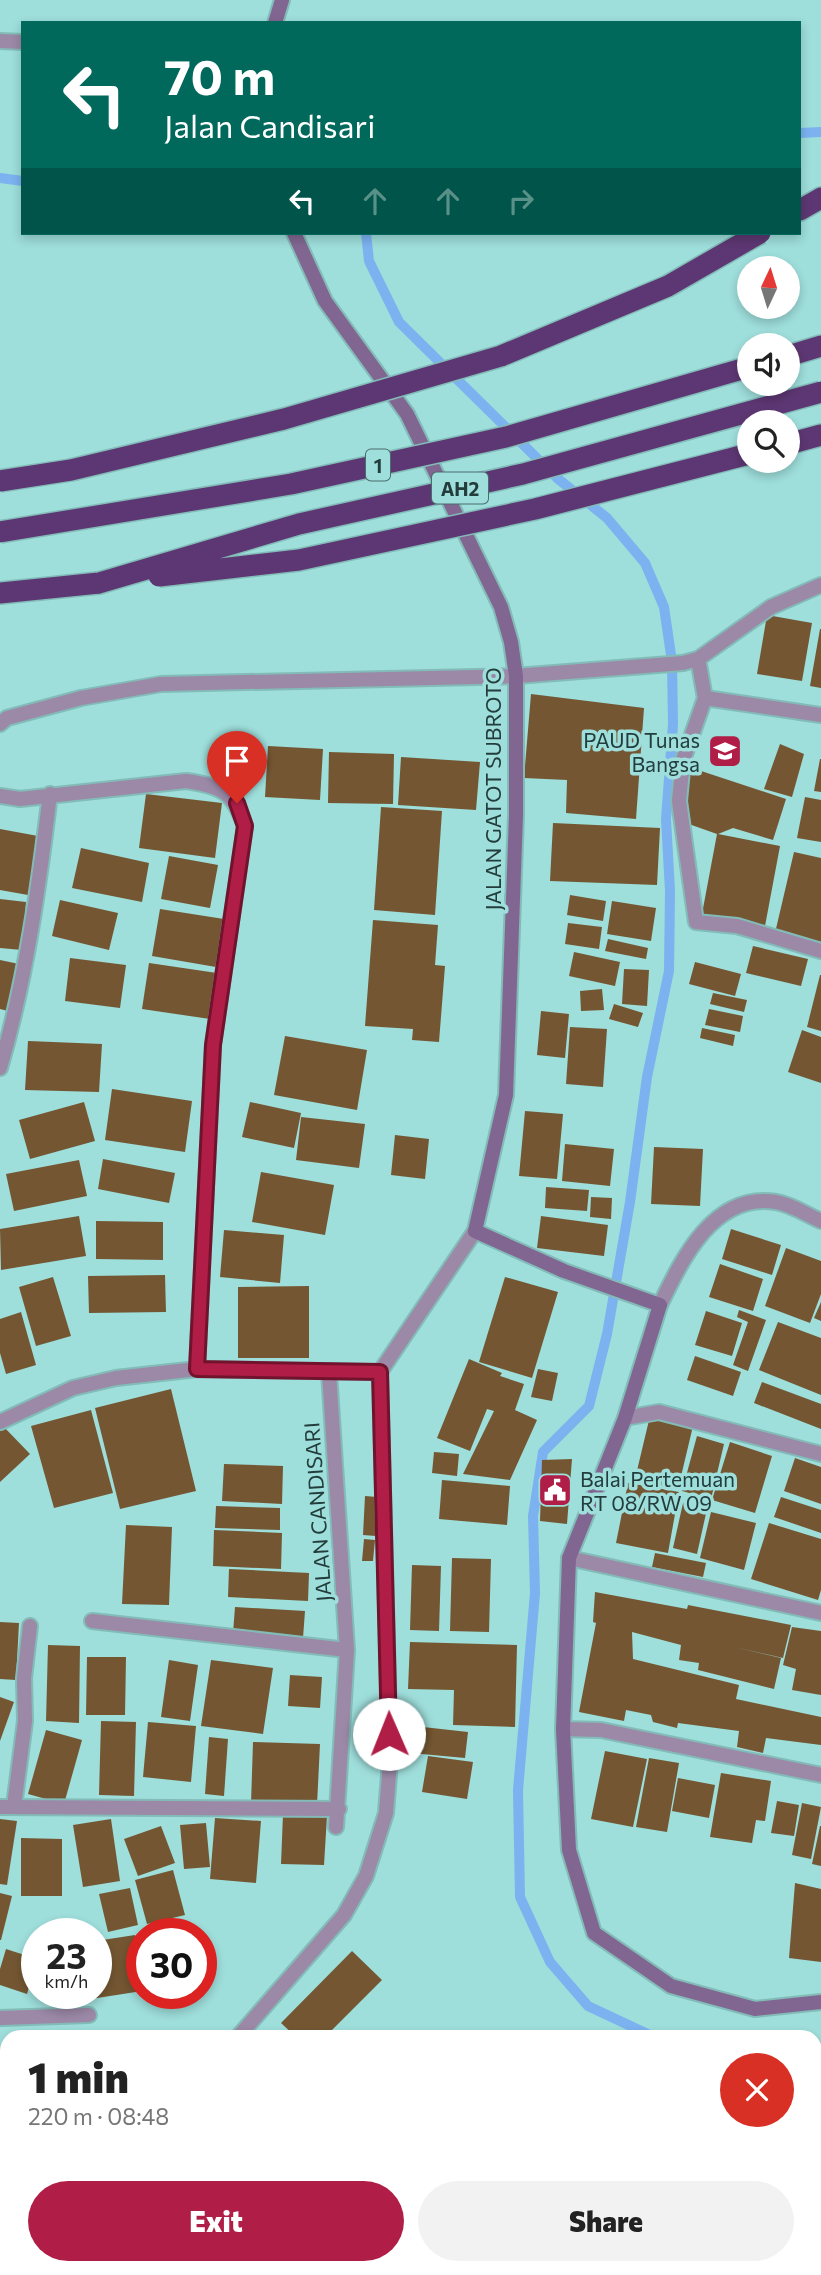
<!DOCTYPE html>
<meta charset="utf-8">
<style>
body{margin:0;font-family:Commissioner,sans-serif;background:#f2f2f2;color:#222;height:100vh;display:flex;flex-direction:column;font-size:26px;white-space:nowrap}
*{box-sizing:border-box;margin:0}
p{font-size:23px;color:#767676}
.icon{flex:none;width:38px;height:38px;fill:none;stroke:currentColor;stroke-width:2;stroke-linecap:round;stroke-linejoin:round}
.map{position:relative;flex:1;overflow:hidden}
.drawer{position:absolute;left:0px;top:2030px;width:822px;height:245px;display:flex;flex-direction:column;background:#fff;border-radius:21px 21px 0 0;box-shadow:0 4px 10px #0003}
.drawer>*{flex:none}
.guide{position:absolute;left:21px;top:21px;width:780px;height:214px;border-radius:0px;box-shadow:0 4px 10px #0003;background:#00695c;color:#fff;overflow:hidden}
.needle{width:46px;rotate:4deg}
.controls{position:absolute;left:737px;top:256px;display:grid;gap:14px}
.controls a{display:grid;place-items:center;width:63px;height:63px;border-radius:50%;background:#fff;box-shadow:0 4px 10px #0003;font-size:35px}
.speed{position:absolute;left:21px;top:1918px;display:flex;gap:14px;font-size:35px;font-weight:700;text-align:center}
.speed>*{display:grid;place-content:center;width:91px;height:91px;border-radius:50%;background:#fff;box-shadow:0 4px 10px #0003;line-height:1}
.speed small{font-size:18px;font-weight:400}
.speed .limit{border:10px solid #d22;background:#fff;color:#111}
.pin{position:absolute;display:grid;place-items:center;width:60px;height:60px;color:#fff;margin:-72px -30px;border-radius:50% 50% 50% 0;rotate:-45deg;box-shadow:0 0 7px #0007}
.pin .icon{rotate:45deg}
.me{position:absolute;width:77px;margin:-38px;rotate:359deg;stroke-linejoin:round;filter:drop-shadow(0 0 5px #0008)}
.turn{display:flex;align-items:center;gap:24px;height:147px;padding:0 28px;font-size:32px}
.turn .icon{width:91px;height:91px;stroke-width:2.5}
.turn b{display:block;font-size:49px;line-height:60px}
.lanes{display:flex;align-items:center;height:66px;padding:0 28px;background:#0003;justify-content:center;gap:35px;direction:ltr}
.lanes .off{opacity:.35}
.round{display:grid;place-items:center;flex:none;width:74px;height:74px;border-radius:37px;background:#f2f2f2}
.head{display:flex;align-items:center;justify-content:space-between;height:119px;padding:0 28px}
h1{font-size:42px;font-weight:800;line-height:52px}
.button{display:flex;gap:14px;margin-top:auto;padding:14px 28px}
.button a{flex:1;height:80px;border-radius:42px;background:#b01d46;color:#fff;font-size:28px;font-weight:800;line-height:80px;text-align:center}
.button a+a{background:#f2f2f2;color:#222}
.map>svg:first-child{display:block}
</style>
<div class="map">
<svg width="821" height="2275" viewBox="0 0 821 2275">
<rect width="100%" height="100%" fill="#9ededb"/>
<path fill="#8bab71" d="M265 2268H313L323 2275H259Z"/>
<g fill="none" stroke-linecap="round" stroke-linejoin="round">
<path stroke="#7bb2ef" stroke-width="10" d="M800 133 821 132
M0 178 23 181
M366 233 369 261 399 322 557 478 607 518 645 563 664 607 672 662 673 724 666 819 670 891 669 971 647 1077 630 1202 607 1334 589 1406 543 1452 533 1516 535 1593 518 1790 520 1897 550 1962 588 2006 654 2037
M816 2058H821"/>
</g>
<path fill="#745732" d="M767 615 812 623 802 681 757 674Z
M820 629H821V688L810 686Z
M531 694 644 708 636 819 566 813 567 780 524 778Z
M780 744 804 754 792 797 764 789Z
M268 746 323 749 320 800 265 797Z
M329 752 394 754 393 804 328 803Z
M401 757 480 762 476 810 398 805Z
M820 759H821V792L814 791Z
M689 767 786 799 773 840 733 828 718 834 780 846 765 926 702 914 717 834 686 823 679 801Z
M146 794 222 803 215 858 139 848Z
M805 797 821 800V842L797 838Z
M381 807 442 811 435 915 374 910Z
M553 823 660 828 657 885 550 881Z
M0 829 38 836 28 895 0 890Z
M81 848 149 863 142 902 72 888Z
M794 852 821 858V944L775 933Z
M169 856 218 865 210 908 161 899Z
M570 895 606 901 603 921 567 915Z
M0 899 26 902 22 950 0 948Z
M60 900 118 913 109 950 52 936Z
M612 901 656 908 651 941 607 934Z
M160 909 224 919 216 967 152 956Z
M373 920 438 925 435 965 445 966 439 1042 412 1040 413 1029 365 1026Z
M568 923 602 927 599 949 565 944Z
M608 939 648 948 646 959 605 951Z
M753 946 808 959 801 986 746 973Z
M574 952 620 962 615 986 569 976Z
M70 958 126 965 120 1008 65 1001Z
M0 960 19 964 8 1011 0 1009Z
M695 962 741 974 735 996 689 984Z
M149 963 217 973 210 1019 142 1009Z
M624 969 649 970 647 1006 622 1004Z
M820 975H821V1031L807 1027Z
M602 989 604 1010 581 1011 580 991Z
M713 993 747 1000 744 1012 710 1004Z
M614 1004 643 1013 638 1027 609 1019Z
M709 1009 743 1016 740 1032 705 1025Z
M541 1011 569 1014 565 1058 537 1055Z
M570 1027 607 1029 603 1087 566 1084Z
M702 1028 735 1035 733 1046 700 1038Z
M802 1030 821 1037V1083L788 1072Z
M285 1036 367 1050 357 1110 274 1095Z
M28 1041 102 1044 99 1092 25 1090Z
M112 1089 192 1101 185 1152 105 1140Z
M84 1102 95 1141 30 1159 19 1120Z
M250 1102 301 1113 294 1148 242 1137Z
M525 1111 563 1114 557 1179 519 1176Z
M301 1117 365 1124 359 1168 296 1160Z
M395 1135 429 1139 425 1179 391 1175Z
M565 1144 614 1149 610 1186 562 1181Z
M654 1147 703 1149 700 1206 651 1204Z
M103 1159 175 1173 169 1203 98 1189Z
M79 1160 87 1196 14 1211 6 1174Z
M261 1172 334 1185 325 1235 252 1222Z
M546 1187 589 1190 587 1211 545 1208Z
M591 1197 612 1198 611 1219 590 1217Z
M79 1216 86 1256 1 1270 0 1229Z
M541 1216 608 1225 604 1256 537 1248Z
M96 1221 163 1222V1260L96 1259Z
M731 1229 781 1245 772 1275 722 1259Z
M224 1230 284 1235 280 1283 220 1277Z
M786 1248 821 1261V1294L810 1323 765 1306Z
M720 1264 763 1279 753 1311 709 1297Z
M165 1275 166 1312 89 1313 88 1276Z
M53 1277 71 1336 36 1346 19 1287Z
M505 1277 558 1292 532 1378 479 1362Z
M309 1286V1358H238V1287Z
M821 1302V1321L814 1318Z
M739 1310 766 1320 748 1371 733 1365 748 1322 737 1317Z
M706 1311 742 1323 732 1356 695 1345Z
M21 1312 36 1365 6 1374 0 1353V1319Z
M778 1322 821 1338V1395L759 1370Z
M695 1356 741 1372 733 1396 687 1380Z
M469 1359 502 1373 500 1376 524 1384 515 1410 537 1420 510 1480 463 1474 494 1411 487 1409 470 1451 437 1438Z
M538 1369 558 1373 552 1401 531 1397Z
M762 1382 821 1404V1429L754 1403Z
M171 1389 196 1491 120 1509 95 1408Z
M91 1410 113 1493 54 1508 31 1426Z
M650 1416 693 1426 678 1489 635 1479Z
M3 1426 30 1454 0 1482V1429Z
M697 1436 724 1444 711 1499 682 1491Z
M730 1442 772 1456 755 1513 712 1500Z
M434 1452 459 1454 457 1476 432 1473Z
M795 1458 821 1467V1504L784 1491Z
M572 1459 567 1524 540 1521 542 1460Z
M224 1464 283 1466 282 1504 222 1501Z
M442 1480 510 1486 507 1525 439 1519Z
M628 1483 679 1492 668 1553 616 1543Z
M365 1496 377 1497 376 1536 363 1535Z
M781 1497 821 1510V1533L774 1517Z
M683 1503 707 1509 697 1554 673 1548Z
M216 1506 280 1508V1530L215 1528Z
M711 1512 756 1523 744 1570 700 1558Z
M769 1523 821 1539V1590L818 1600 751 1579Z
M126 1525 172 1527 169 1605 122 1604Z
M214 1530 282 1533 281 1569 213 1566Z
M364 1539 375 1540 373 1561H362Z
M655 1553 706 1563 703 1577 652 1567Z
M452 1558 491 1559 489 1632 450 1631Z
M412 1565 441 1566 439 1631 410 1630Z
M229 1569 309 1573 308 1601 228 1597Z
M595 1592 687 1609 688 1605 791 1625 783 1658 734 1647 781 1658 774 1689 698 1670 699 1663 679 1660 681 1645 632 1632 633 1659 739 1685 736 1699 821 1717V1745L766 1738 763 1753 737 1747 739 1731 678 1723 677 1728 653 1722 651 1715 626 1710 624 1721 579 1712 596 1623 593 1622Z
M235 1607 305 1611 303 1638 233 1633Z
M0 1622 19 1623 16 1680 0 1679Z
M792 1627 821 1631V1695L792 1690 796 1669 783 1665Z
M410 1642 517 1645 515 1727 453 1725 454 1690 408 1689Z
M48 1645 80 1646 79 1723 46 1721Z
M87 1657H126L125 1715H86Z
M169 1660 198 1665 190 1721 161 1717Z
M211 1660 273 1668 263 1734 201 1726Z
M290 1675 322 1677 320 1708 288 1706Z
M0 1697 14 1702 0 1741Z
M101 1721 136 1722 134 1796 99 1795Z
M148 1722 196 1726 191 1782 143 1777Z
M414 1726 468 1732 465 1758 411 1753Z
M46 1730 82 1740 64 1804 28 1794Z
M209 1737 228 1739 224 1796 205 1794Z
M253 1742 320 1744 317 1805 251 1804Z
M605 1751 647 1759 633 1827 591 1819Z
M428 1756 473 1762 467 1799 422 1792Z
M649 1758 679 1763 667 1832 636 1827Z
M721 1773 771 1781 765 1821 756 1820 752 1843 710 1837Z
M678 1778 715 1785 709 1818 672 1811Z
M777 1801 799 1805 794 1836 771 1833Z
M802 1803 821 1807 811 1859 792 1855Z
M283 1814 327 1816 324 1865 281 1864Z
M215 1818 261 1821 256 1883 210 1879Z
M0 1819 17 1821 7 1885 0 1884Z
M111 1819 120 1881 83 1887 73 1825Z
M206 1823 210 1867 184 1869 180 1825Z
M161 1826 175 1863 138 1876 124 1839Z
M820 1826H821V1866L812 1864Z
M21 1838 62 1839V1896H21Z
M173 1870 185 1915 147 1924 135 1880Z
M795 1883 821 1889V1962L789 1958Z
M130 1888 138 1925 108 1932 99 1894Z
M0 1893 12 1896 1 1940H0Z
M135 1935 142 1991 78 2001 77 1993H96V1941Z
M6 1949 37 1959 27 1994 0 1985V1969Z
M352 1951 382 1980 325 2037H296L281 2023Z
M7 2100V2158L0 2153V2110Z
M7 2160V2253L0 2260V2169Z
M4 2266 7 2268 39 2275H1Z
M63 2268H90L81 2275H68Z
M401 2268H457L450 2275H408Z"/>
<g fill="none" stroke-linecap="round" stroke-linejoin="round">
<g stroke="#83bbb8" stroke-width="18">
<path id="street" d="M0 41 23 42
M698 659 705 698 821 715
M705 698 683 760 679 801 696 922 737 926 821 951
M0 724 7 718 81 698 161 684 516 676 683 663 698 659 771 607 821 585
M0 796 20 799 186 781C222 786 233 792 245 826L213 1045 197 1369
M0 1068C26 979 39 886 50 794
M660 1305C682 1259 714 1192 776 1202 791 1204 807 1215 821 1221
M329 1372 347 1650 336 1827
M625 1418 659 1412 821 1454
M0 1422 73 1388 116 1378 197 1369 380 1372
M569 1558 821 1613
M92 1621 347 1650
M563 1729 601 1730 821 1775
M14 1806 25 1721 24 1678 30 1626
M0 1807 339 1809
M0 2018 89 2015
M238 2037 344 1915 366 1876 386 1813 390 1762 380 1372 475 1231
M365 2268 373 2275
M125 2275 135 2268"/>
</g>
<g stroke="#83bbb8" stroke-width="18">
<path id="secondary" d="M275 23 282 0
M294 233 325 301 407 414 501 607 511 642 516 676V815L506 1095 475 1231 564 1271 660 1305 625 1418 569 1558 563 1729 569 1850 594 1933 671 1986 755 2009 821 2002"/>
</g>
<g stroke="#83bbb8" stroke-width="24">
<path id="highway" d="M800 210 821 198
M788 356 821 346
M788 444 821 435
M0 593 99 583"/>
</g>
<use href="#street" stroke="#9b89a7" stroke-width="14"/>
<use href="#secondary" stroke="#816691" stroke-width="14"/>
<use href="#highway" stroke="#5d3773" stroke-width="21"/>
<g stroke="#83bbb8" stroke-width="24" stroke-linecap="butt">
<path id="highway-bridge" d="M0 481 71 470 284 419 501 356 668 286 760 233
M0 532 291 484 506 437 749 367
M159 576 299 560 535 509 749 454
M99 583 299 524 523 474 821 392"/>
</g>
<use href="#highway-bridge" stroke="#5d3773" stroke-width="21"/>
</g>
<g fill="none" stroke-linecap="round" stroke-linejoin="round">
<g stroke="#72132e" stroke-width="18">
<path id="route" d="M237 803 245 826 213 1045 197 1369 380 1372 389 1734"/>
</g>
<use href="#route" stroke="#b01d46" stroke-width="12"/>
</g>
<defs>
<g id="school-square" transform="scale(1.75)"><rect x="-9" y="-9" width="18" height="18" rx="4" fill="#b01d46" stroke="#9ededb"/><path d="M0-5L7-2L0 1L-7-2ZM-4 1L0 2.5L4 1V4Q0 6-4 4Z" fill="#fff"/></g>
<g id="civic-square" transform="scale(1.75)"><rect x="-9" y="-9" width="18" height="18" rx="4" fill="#b01d46" stroke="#9ededb"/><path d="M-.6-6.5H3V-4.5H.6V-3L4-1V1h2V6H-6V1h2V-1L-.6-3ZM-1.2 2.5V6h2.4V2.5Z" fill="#fff"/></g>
</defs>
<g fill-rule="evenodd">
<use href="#school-square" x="725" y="751"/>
<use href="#civic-square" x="555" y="1490"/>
</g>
<g text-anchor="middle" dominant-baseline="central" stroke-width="7" stroke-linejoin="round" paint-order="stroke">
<g fill="#9ededb" stroke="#486d6c" stroke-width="2">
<rect x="366" y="449.5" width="24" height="31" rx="5"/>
<rect x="432" y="472.5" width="56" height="31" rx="5"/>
</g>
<g font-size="19" font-weight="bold" fill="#233d3c">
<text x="378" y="465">1</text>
<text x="460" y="488">AH2</text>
</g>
<g font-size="21" fill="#233d3c" stroke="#9ededb" text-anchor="end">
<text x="700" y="739">PAUD Tunas<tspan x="700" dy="24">Bangsa</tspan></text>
<text x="580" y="1478" text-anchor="start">Balai Pertemuan<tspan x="580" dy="24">RT 08/RW 09</tspan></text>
</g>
<g font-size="21" fill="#233d3c" stroke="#9ededb">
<text transform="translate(492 789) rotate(-90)">JALAN GATOT SUBROTO</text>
<text transform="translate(317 1512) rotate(-94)">JALAN CANDISARI</text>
</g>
</g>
</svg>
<div class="controls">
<a><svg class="needle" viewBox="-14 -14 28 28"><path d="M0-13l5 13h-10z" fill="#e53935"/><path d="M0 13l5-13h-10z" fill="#767676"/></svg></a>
<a><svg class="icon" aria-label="sound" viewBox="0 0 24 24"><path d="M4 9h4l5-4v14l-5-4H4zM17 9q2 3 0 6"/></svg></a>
<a><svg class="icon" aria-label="search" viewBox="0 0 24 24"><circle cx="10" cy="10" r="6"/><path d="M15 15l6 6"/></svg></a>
</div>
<div class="speed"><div>23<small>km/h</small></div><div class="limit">30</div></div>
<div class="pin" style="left:237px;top:803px;background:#d93025"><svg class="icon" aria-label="arrive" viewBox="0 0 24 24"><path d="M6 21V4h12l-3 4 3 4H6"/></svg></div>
<svg class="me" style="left:389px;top:1734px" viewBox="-20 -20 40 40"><circle r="19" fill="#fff"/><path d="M0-13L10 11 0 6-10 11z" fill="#b01d46"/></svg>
<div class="guide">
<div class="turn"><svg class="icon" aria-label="left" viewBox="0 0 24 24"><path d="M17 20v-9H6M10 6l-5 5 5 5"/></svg><div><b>70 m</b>Jalan Candisari</div></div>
<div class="lanes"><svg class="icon" aria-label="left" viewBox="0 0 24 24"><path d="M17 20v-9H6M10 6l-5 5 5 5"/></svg><svg class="icon off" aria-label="ahead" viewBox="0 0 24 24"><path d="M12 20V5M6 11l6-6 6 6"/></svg><svg class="icon off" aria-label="ahead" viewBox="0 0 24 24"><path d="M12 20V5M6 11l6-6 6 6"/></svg><svg class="icon off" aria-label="right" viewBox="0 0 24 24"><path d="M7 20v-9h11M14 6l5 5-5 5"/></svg></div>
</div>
<section class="drawer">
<div class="head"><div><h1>1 min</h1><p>220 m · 08:48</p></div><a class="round" style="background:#d93025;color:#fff"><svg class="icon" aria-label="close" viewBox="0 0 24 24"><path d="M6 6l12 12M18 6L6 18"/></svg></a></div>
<div class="button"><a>Exit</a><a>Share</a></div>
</section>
</div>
